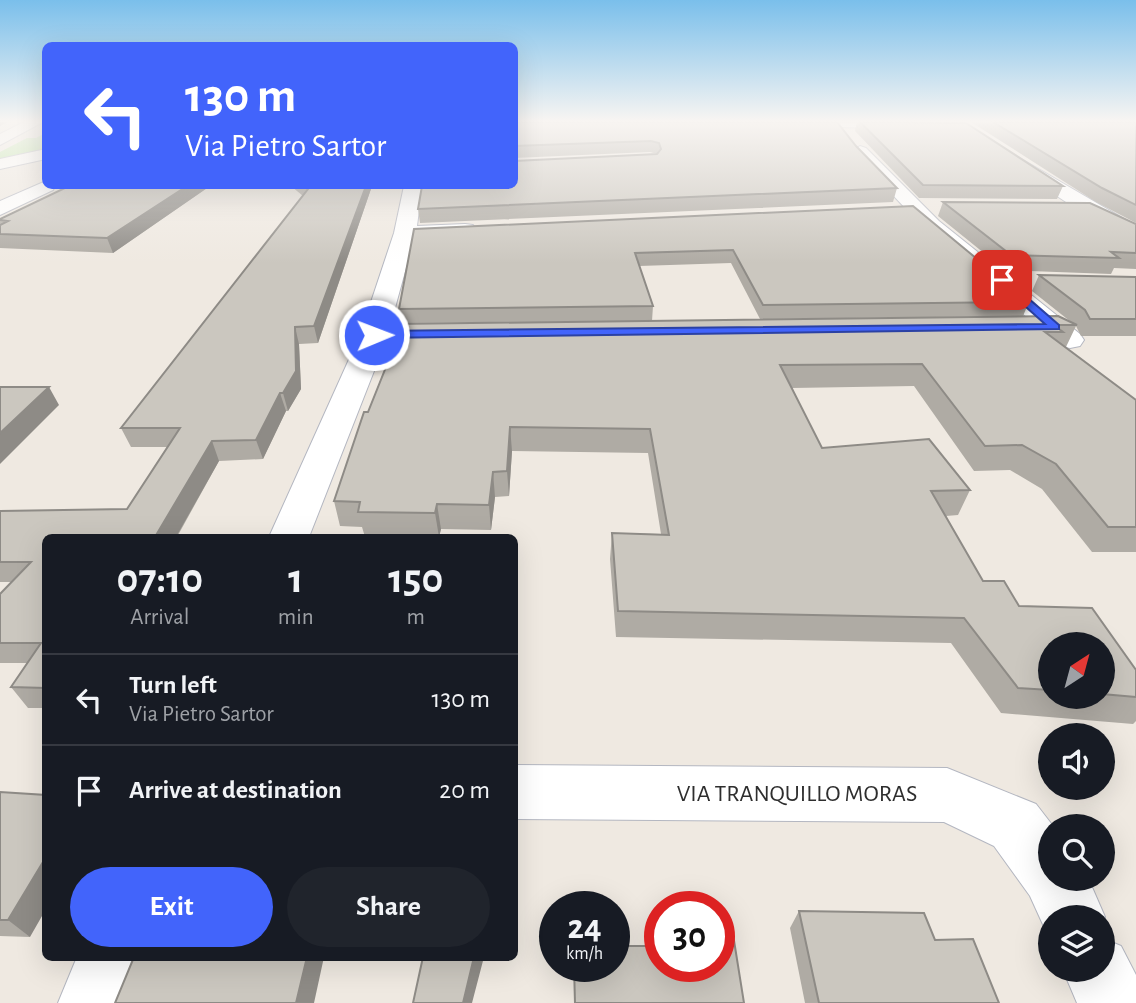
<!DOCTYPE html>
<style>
body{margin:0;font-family:"Alegreya Sans",sans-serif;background:#20242c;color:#f1f3f6;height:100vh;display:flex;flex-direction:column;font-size:26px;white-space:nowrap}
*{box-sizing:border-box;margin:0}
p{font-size:23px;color:#9ea1a6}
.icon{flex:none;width:38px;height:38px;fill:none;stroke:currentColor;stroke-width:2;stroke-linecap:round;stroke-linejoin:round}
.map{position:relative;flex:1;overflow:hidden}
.sheet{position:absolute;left:42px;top:534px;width:476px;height:427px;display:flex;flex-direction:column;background:#171b24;border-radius:10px;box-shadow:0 7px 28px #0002}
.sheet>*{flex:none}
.hud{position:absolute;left:42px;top:42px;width:476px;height:147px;border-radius:10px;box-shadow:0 7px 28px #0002;background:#4264fb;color:#fff;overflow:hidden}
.needle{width:46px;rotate:36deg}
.controls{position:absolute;left:1038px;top:632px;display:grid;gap:14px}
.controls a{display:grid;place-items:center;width:77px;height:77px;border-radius:50%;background:#171b24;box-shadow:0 7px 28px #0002;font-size:35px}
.speed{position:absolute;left:539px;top:891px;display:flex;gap:14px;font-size:35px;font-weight:700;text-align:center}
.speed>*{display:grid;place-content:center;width:91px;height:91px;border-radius:50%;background:#171b24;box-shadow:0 7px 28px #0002;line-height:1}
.speed small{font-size:18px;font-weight:400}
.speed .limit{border:10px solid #d22;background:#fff;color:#111}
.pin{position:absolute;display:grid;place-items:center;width:60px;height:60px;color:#fff;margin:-30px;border-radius:14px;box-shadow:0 4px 10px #0006}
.me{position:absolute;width:77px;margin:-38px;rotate:89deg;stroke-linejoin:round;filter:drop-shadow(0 0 5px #0008)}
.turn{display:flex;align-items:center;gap:24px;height:147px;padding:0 28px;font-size:32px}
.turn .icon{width:91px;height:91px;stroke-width:2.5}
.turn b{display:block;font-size:49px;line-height:60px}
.eta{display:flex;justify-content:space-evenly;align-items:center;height:119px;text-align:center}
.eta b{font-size:42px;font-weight:600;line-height:49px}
.cta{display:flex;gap:14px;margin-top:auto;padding:14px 28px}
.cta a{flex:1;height:80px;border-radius:42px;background:#4264fb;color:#fff;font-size:28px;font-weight:600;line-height:80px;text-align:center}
.cta a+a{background:#20242c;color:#f1f3f6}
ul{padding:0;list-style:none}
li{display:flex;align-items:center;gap:21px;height:91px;padding:0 28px;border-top:2px solid #363941}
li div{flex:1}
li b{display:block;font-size:26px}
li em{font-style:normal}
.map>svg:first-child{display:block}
</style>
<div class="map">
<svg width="1136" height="1003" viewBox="0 0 1136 1003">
<rect width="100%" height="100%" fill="#efe9e1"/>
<path fill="#b6e59e" d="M45 133V149L0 161V152L27 138H36Z"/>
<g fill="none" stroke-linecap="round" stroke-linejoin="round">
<g stroke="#b4b7c1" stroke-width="2">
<path id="street" d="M24 122H43L0 145V134Z
M914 122V128L909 129 838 127 831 123Z
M860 146 866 148 939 221 1080 334 1084 340 1080 346 1070 348 1060 346 925 229 854 154 852 151Z
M46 149V159L0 169V159Z
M1018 157 1136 226V241L1081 212 1012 166 1010 162 1012 158Z
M46 181V186H55L53 190 0 215V201Z
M404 186H422L417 226 465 224 473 225 476 230 473 235 465 236 414 239 390 326H444L454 328 458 334 454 340 385 343 309 537H269L360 335 394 233Z
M514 765 947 768 1036 804 1053 826H1050V878H1088L1105 917 1102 924V917H1050V940L1030 896 994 846 944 822 514 819Z
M1102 938 1121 946 1136 975V1003H1077L1063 970H1102Z
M77 957H146L128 1003H58Z"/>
</g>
<use href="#street" fill="#fff" fill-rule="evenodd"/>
</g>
<path fill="#afaba4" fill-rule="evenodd" d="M514 122 856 146 897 188 893 202 420 223 418 209 657 154 650 152 514 158Z
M857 122H932L1063 186 1057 199 919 198 855 131Z
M971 122H1136V223L1096 202Z
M210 186 113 253 0 248V219Z
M291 186H372L318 343 299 344 301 389 288 411H286L263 459 219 461 177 537H46V708H28L11 687 27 663H0V594L11 582H0V511L127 509 167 447H131L121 428 303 196Z
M943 202 1136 224V269L1114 268 1111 274 1005 270 938 216Z
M913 206 1029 302 1023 316 760 319 731 263 639 266 653 306 652 321 401 323 399 309 414 229Z
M1039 275 1136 277V336H1081L1076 326 1066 347H1065L1136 400V552H1092L1042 489 1010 470 974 471 914 386 792 388 822 448 929 439 970 490 958 515 946 516 983 581H1004L1019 606 1092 608 1136 670V721L1133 724 1001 713 951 643 616 637 610 559 612 533 661 534 648 453 512 451 509 496 495 497 491 530 441 529 439 537H365L362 527 340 526 334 501 364 412H368L393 348 391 337 394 324 1058 316 1071 322 1032 291ZM1050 644H1102V696H1050Z
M0 792 30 937 0 936Z
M799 911 935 940 999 1003H805L790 928Z
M658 926 744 1003 655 946Z"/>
<path fill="#8e8b86" d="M0 122H8L0 126Z
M187 186H210L113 253 107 238Z
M366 186H372L318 343 314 326Z
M295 327 299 344 301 389 288 411 283 393Z
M49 387 59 405 0 464V433Z
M280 393 286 411 263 459 256 440Z
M510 427 512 451 509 496 507 471Z
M212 441 219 461 176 537H155Z
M493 472 495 497 491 530 489 505Z
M437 504 441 529 439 537 435 513Z
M46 857V909L30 937 8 920Z
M307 957H324L314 1003H296Z
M474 957H484L472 1003H463Z"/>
<path fill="#cbc7bf" stroke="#8e8b86" stroke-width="2" d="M514 122H837L856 146 897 188 418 209 422 186H514V161L657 154 661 149 659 143 651 141 514 146Z
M860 122 966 123 1063 186 923 185Z
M993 122H1136V205L1102 188Z
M69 186H187L107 238 0 234V225L8 221 0 220V219Z
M303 186H366L314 326 295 327 296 371 283 393H280L256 440 212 441 155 537H46V688L11 687 41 643H0V594L31 562H0V511L127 509 180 428H121L308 189Z
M943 202 1090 203 1136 224V253L1111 252 1119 258 1011 255Z
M913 206 1029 302 763 305 733 250 635 253 653 306 399 309 414 229Z
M1039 275 1136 277V319H1090L1085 310Z
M1058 316 1077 325H1054L1063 332H1045L1136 400V527H1108L1056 464 1022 445 985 446 922 364 780 365 822 448 929 439 970 490 931 491 983 581H1004L1019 606 1092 608 1136 670V697L1102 694V644H1050V690L1018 688 964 618 618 611 612 533 669 535 650 429 510 427 507 471 493 472 489 505 437 504 435 513 358 512 360 502 334 501 364 412H368L398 337H391L394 324Z
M0 387H49L0 433Z
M0 792 46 795V857L8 920H0Z
M799 911 924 913 935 940 973 939 999 1003H819Z
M658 926H660V966H719V928H732L744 1003H575L574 966H614V946H659Z
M134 957H307L296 1003H115Z
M423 957H474L463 1003H413Z"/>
<linearGradient id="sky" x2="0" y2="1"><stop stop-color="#7abfeb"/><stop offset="0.46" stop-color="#f8f5f2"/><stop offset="1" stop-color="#f8f5f2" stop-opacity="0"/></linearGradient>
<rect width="1136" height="263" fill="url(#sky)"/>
<path fill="#4264fb" stroke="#2b41a3" stroke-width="2" d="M998 278H1005L1059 325V329L374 338 368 335 374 331 1045 324 998 282Z"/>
<g text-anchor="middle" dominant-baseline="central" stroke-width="6" stroke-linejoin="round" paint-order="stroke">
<g font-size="24" fill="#2e2e2e" stroke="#fff">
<text x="797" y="794">VIA TRANQUILLO MORAS</text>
</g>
</g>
</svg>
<div class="controls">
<a><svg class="needle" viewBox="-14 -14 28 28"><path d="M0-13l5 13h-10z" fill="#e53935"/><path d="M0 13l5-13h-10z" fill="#9ea1a6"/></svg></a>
<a><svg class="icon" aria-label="sound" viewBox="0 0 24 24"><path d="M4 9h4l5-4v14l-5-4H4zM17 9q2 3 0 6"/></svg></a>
<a><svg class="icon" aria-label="search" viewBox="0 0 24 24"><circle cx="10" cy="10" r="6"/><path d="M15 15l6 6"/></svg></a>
<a><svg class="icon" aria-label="layers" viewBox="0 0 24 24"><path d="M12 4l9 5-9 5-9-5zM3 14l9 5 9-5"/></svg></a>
</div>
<div class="speed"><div>24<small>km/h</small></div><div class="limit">30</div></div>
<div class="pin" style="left:1002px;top:280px;background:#d93025"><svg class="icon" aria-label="arrive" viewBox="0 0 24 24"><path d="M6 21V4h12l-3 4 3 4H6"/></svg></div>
<svg class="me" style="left:374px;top:335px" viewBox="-20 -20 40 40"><circle r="17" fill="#4264fb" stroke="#fff" stroke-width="3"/><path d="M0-11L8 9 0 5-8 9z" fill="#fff"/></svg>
<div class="hud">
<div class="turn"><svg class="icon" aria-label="left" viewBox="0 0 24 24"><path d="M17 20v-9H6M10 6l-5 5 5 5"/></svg><div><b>130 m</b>Via Pietro Sartor</div></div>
</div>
<section class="sheet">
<div class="eta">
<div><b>07:10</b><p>Arrival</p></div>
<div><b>1</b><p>min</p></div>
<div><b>150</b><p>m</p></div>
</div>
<ul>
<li><svg class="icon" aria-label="left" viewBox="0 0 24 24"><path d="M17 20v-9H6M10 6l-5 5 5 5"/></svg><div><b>Turn left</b><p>Via Pietro Sartor</p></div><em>130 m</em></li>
<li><svg class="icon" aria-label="arrive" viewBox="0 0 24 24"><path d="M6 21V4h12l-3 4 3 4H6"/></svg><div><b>Arrive at destination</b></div><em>20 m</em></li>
</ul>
<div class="cta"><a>Exit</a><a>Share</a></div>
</section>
</div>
